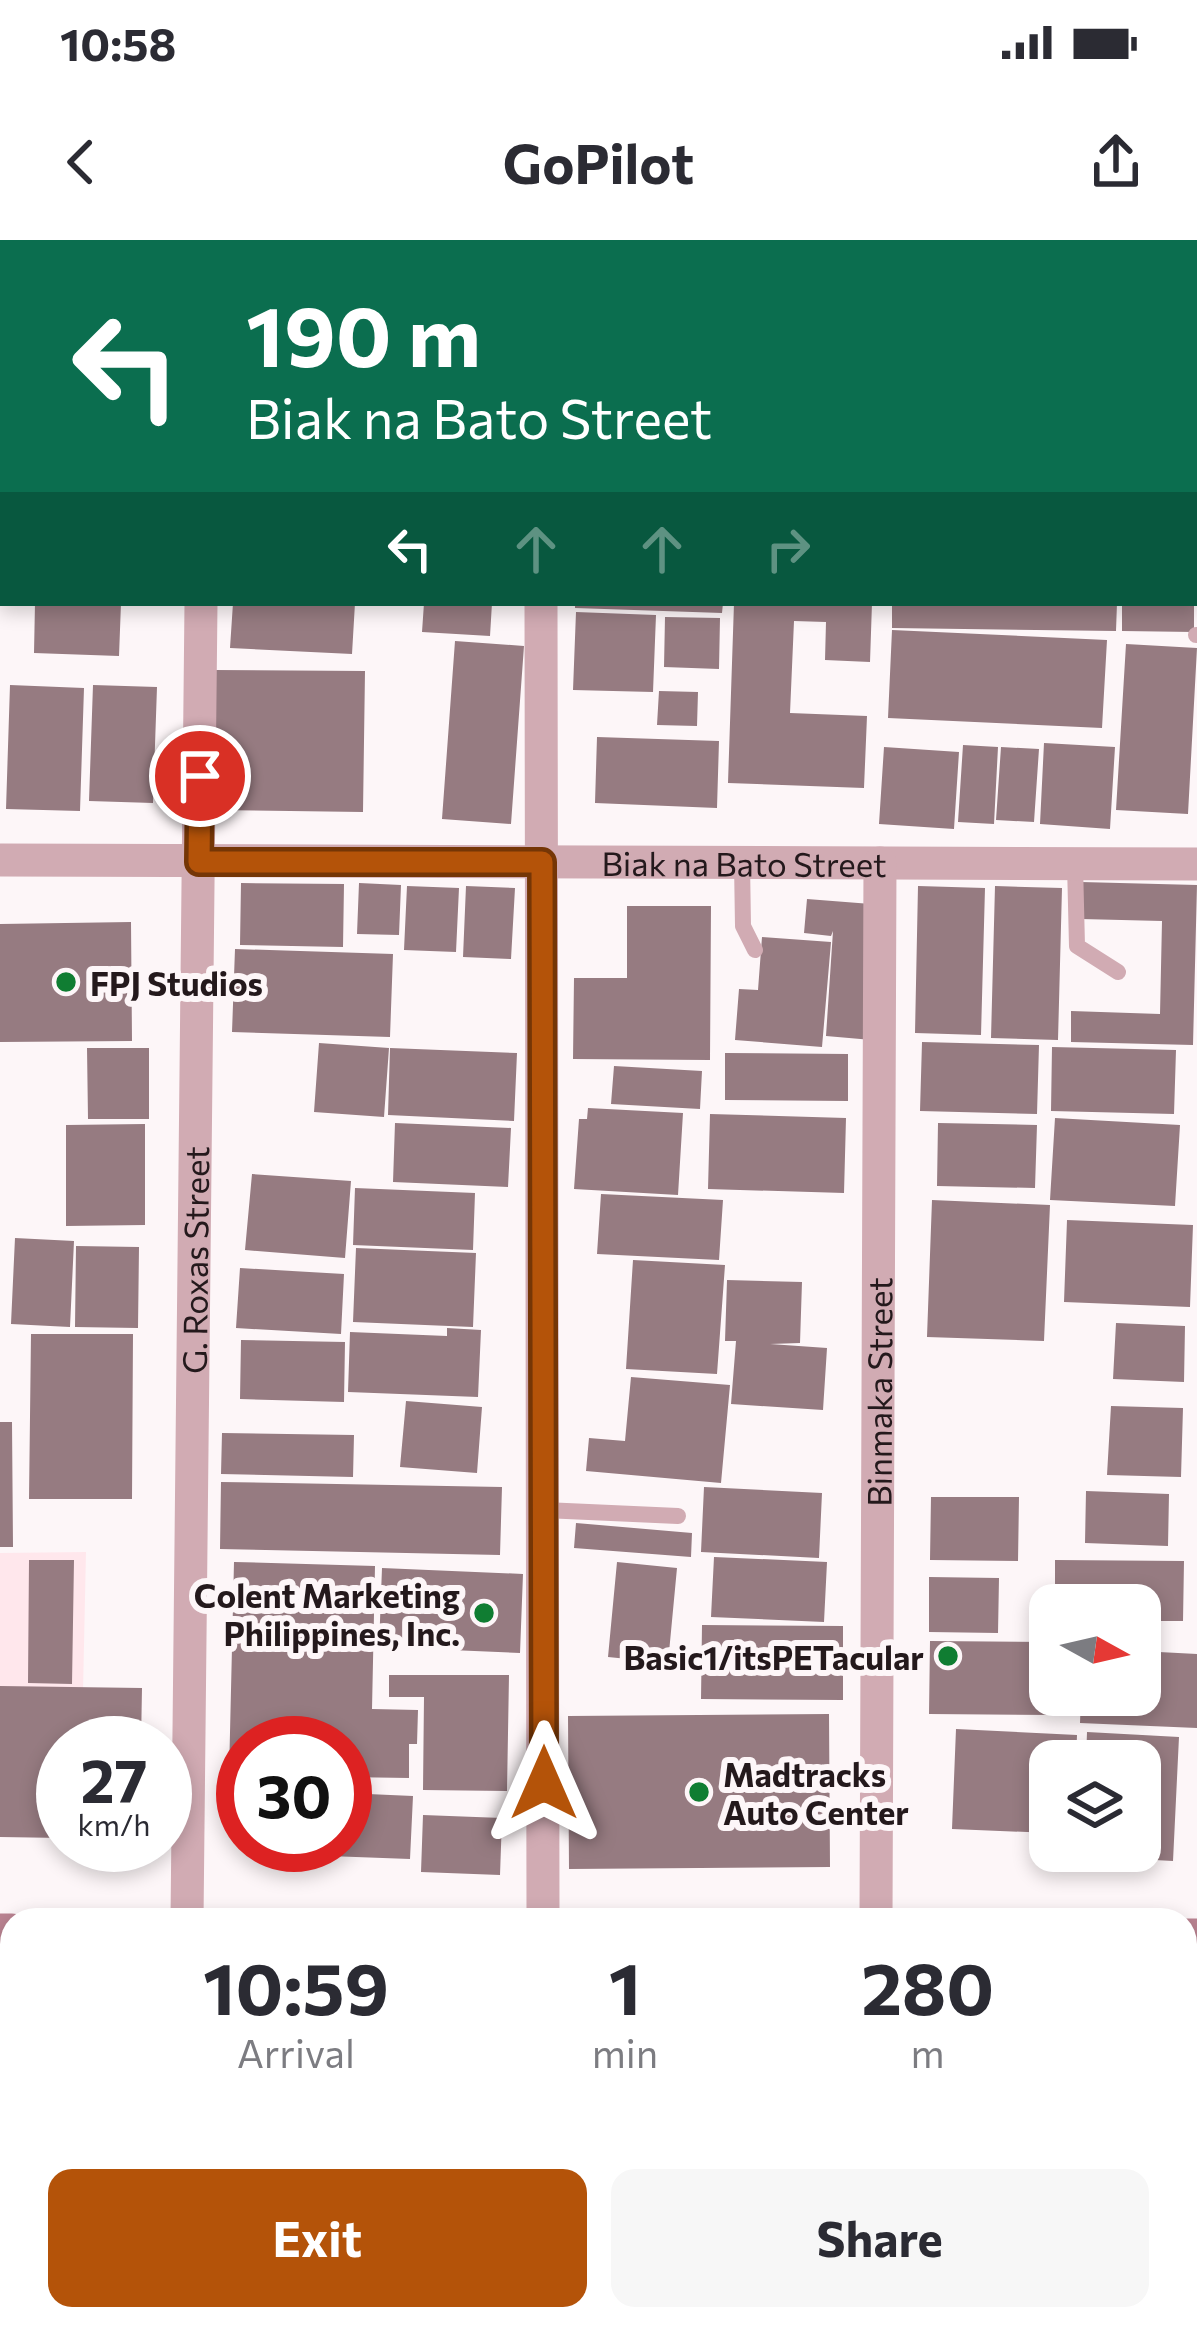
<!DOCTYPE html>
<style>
body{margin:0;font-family:Commissioner,sans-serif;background:#f7f7f7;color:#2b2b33;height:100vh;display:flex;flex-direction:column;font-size:45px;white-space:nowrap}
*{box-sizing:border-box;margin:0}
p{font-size:39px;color:#7c7c81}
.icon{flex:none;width:66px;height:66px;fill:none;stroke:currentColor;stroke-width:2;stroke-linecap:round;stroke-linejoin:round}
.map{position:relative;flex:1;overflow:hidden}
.sheet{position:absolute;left:0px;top:1668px;width:1197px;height:423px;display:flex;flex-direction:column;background:#fff;border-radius:36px 36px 0 0;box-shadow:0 6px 18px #0003}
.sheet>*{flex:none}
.hud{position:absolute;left:0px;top:0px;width:1197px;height:366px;box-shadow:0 6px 18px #0003;background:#0b6e4f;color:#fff;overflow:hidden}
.needle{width:78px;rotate:98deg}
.buttons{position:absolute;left:1029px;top:1344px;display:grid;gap:24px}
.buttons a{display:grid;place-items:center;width:132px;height:132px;border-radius:24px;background:#fff;box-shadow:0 6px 18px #0003;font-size:60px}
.speed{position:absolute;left:36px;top:1476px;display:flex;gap:24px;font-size:60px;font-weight:700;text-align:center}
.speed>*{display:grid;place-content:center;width:156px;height:156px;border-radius:50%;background:#fff;box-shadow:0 6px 18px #0003;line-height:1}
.speed small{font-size:30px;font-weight:400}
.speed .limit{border:18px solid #d22;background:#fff;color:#111}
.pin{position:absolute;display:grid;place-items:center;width:102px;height:102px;color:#fff;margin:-51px;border:6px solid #fff;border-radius:50%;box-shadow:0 3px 12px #0007}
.me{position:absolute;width:132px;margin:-66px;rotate:0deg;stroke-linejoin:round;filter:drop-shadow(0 0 9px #0008)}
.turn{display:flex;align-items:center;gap:42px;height:252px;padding:0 48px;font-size:54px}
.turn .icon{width:156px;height:156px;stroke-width:2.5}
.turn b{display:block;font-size:84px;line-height:102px}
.lanes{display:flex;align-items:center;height:114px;padding:0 48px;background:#0003;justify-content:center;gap:60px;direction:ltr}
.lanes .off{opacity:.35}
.eta{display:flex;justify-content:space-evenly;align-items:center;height:204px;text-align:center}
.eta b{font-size:72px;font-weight:700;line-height:84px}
.action{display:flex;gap:24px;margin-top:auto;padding:24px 48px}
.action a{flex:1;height:138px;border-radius:24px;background:#b45309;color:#fff;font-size:48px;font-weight:700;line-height:138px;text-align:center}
.action a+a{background:#f7f7f7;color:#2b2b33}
.status{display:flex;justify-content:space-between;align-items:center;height:84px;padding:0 60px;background:#fff;direction:ltr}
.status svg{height:33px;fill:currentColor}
header{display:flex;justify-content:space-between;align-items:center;height:156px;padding:0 48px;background:#fff;font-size:54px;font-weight:700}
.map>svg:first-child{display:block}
</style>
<div class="status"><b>10:58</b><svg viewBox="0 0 49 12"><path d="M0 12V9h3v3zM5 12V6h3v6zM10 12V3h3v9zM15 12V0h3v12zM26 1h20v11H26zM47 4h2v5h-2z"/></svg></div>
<header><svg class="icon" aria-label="back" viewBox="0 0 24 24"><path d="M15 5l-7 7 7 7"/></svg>GoPilot<svg class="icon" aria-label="share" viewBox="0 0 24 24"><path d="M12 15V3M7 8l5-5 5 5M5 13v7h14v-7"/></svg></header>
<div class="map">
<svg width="1197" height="2089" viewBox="0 0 1197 2089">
<rect width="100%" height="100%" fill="#fdf6f8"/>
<path fill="#ffe7ec" d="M86 1312 83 1451 0 1450V1313Z"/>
<path fill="#967b81" d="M35 363H121L119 416 34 413Z
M233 363H355L352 414 230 408Z
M424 363H492L490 396 422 392Z
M575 363H723L722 373 575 368Z
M734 363H872L870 422 825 420 826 382 794 381 790 473 867 476 864 548 728 543Z
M892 363H1117L1116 391 892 388Z
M1122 363H1194V392L1122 391Z
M576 372 656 375 653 452 573 450Z
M665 377 720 378 719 429 664 427Z
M892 390 1107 400 1102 488 888 478Z
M455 401 524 406 511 584 442 579Z
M1126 404 1197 408 1188 574 1116 570Z
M213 430 365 431 363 572 210 570Z
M10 445 84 448 80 571 6 569Z
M93 445 157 447 153 563 89 561Z
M659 451 698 452 697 486 657 485Z
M597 497 719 501 717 568 595 563Z
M1044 503 1115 507 1110 589 1040 584Z
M963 505 998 507 994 584 958 582Z
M884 507 959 512 954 589 879 584Z
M1001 507 1039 509 1034 582 996 580Z
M1081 642 1197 645 1193 805 1071 802V771L1160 774 1162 681 1081 679Z
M241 643 344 644 343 707 240 705Z
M359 643 401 645 399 695 357 694Z
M407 646 459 648 456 712 404 710Z
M466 646 515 648 511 719 463 717Z
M918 646 985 648 981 795 915 793Z
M995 646 1062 648 1058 800 991 798Z
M807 659 871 664 872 800 826 796 833 691 831 696 804 693Z
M627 666H711L710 820 573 819 574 738H627Z
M131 682 132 801 0 802V684Z
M762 697 831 702 822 807 735 800 739 749 758 750Z
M235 709 393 714 390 797 232 792Z
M922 802 1039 805 1037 874 920 871Z
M319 803 389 808 384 877 314 872Z
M1052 807 1176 810 1174 874 1051 871Z
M87 808H149V879H88Z
M390 808 517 813 514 881 388 875Z
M725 813 848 814V861L725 860Z
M614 826 702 831 700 869 611 864Z
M588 868 683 873 678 955 574 949 579 879H587Z
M710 874 846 878 844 953 708 949Z
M1055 878 1180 885 1175 966 1050 960Z
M395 883 511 888 508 947 393 942Z
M938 883 1037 885 1035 948 937 946Z
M145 884V985L66 986V885Z
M252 934 351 941 345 1018 245 1010Z
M355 948 475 953 473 1010 353 1005Z
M601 954 723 960 719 1020 597 1014Z
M932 960 1050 965 1044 1101 927 1097Z
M1067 980 1193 985 1190 1067 1064 1062Z
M15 998 74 1001 70 1087 11 1084Z
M76 1006 139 1007 138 1088 75 1087Z
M356 1008 476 1013 473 1087 353 1082Z
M633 1020 725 1025 717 1134 626 1129Z
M240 1028 344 1034 341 1094 236 1088Z
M727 1040 802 1042 800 1103 770 1104 827 1108 823 1170 731 1164 736 1101H725Z
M1116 1083 1185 1086 1184 1142 1113 1139Z
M447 1088 481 1090 478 1157 348 1152 350 1092 447 1096Z
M31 1094H133L132 1259H29Z
M241 1100 345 1102 344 1162 240 1159Z
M631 1137 730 1145 721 1243 586 1231 589 1198 625 1201Z
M406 1161 482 1167 477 1233 400 1227Z
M1111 1166 1183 1168 1181 1237 1107 1235Z
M0 1182H12L13 1307H0Z
M222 1193 354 1195 353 1237 221 1234Z
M221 1242 502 1247 500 1315 220 1309Z
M704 1247 822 1253 819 1318 701 1312Z
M1086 1251 1169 1254 1168 1306 1085 1303Z
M931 1257H1019L1018 1321 930 1320Z
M576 1283 692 1293 691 1317 574 1308Z
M714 1317 827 1322 824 1382 711 1377Z
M29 1320H74L72 1444 28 1443Z
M1055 1320 1184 1321 1183 1381H1140V1365H1055Z
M234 1322 375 1326 372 1469 418 1470 417 1504H409V1538L345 1537V1503H243V1535H229Z
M617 1322 677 1328 668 1423 608 1417Z
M382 1328 523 1334 520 1413 379 1407Z
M929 1337 999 1338 998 1393 929 1392Z
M702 1385 843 1386V1460L701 1459Z
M930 1401 1050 1402 1054 1475 929 1474Z
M1140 1411 1197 1414V1488L1080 1483 1081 1455H1140Z
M389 1435H509L507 1551 423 1550 424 1457H389Z
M0 1446 142 1448 141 1503H63V1598L0 1597Z
M829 1474 830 1627 569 1629 568 1476Z
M956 1489 1077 1495 1076 1521H1050V1593L952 1589Z
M1087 1492 1179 1497 1173 1621 1081 1616V1611H1140V1521H1086Z
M345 1553 413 1556 410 1619 245 1613V1605H345Z
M423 1575 502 1578 500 1635 421 1632Z
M1185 1728H1197V1939L1185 1938Z
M6 1742H12V1970L0 1969Z
M0 1979 12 1980V2079H152V2089H0Z
M1197 2049V2089H1091L1090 2079H1185V2050Z
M227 2079H358V2089H227Z
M384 2079H477L478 2089H385Z
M502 2079H621V2089H503Z
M629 2079H748L749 2089H629Z
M754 2079H901L900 2089H754Z
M910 2079H1070L1071 2089H910Z"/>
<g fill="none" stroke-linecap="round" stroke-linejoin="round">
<path stroke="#d1abb3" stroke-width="16" d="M1196 395H1197
M742 623 743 686 755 710
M1075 624 1077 706 1118 732
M544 1270 678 1276"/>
<g stroke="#d1abb3" stroke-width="33">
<path d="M540 0V3"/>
<path d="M203 3V0"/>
<path d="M541 363 543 1680"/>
<path id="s1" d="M0 620 1197 624"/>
<path id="s2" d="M187 1680 201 363"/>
<path id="s3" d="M876 1680 880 623"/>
<path d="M180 2089V2079"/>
</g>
<path stroke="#bb8492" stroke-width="45" d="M0 1696H12
M1185 1701H1197"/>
</g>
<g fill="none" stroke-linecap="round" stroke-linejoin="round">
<g stroke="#753606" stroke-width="30">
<path id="route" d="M200 536 199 622H542L544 1543"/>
</g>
<use href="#route" stroke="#b45309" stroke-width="21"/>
</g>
<g fill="#107d32" stroke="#fdf6f8" stroke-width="4.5">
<circle cx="66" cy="742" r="12"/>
<circle cx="484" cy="1373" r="12"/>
<circle cx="948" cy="1416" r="12"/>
<circle cx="699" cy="1552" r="12"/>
</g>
<g text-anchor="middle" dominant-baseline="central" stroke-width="12" stroke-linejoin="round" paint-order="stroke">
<g font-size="33" fill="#24191c" stroke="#fdf6f8">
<text stroke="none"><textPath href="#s1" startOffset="744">Biak na Bato Street</textPath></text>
<text stroke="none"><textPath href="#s2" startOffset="660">G. Roxas Street</textPath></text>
<text stroke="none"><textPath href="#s3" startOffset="528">Binmaka Street</textPath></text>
</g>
<g font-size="33" font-weight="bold" fill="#24191c" stroke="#fdf6f8" text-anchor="start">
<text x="90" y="742">FPJ Studios</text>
<text x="460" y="1354" text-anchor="end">Colent Marketing<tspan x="460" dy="38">Philippines, Inc.</tspan></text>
<text x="924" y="1416" text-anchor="end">Basic1/itsPETacular</text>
<text x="723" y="1533">Madtracks<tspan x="723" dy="38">Auto Center</tspan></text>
</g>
</g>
</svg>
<div class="buttons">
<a><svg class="needle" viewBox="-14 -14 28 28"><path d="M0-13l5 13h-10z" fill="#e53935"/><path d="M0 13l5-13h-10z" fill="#7c7c81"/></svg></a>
<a><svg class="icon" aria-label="layers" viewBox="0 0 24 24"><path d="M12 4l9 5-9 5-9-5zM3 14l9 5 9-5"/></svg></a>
</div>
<div class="speed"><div>27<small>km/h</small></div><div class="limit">30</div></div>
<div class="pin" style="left:200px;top:536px;background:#d93025"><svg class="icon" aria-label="arrive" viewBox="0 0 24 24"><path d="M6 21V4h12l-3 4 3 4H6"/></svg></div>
<svg class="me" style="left:544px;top:1543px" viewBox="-20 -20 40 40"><path d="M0-17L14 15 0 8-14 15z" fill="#b45309" stroke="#fff" stroke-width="4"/></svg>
<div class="hud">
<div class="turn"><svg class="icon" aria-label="left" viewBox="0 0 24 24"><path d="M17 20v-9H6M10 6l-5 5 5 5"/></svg><div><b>190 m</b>Biak na Bato Street</div></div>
<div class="lanes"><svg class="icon" aria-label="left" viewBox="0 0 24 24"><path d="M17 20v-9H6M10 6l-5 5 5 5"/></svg><svg class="icon off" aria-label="ahead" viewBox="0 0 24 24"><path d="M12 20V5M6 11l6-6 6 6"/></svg><svg class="icon off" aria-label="ahead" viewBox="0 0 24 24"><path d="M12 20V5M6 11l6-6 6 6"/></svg><svg class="icon off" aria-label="right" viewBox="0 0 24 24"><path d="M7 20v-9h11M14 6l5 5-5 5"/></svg></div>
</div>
<section class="sheet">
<div class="eta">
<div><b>10:59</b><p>Arrival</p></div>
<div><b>1</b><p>min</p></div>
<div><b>280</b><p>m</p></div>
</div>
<div class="action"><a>Exit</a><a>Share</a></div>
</section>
</div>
